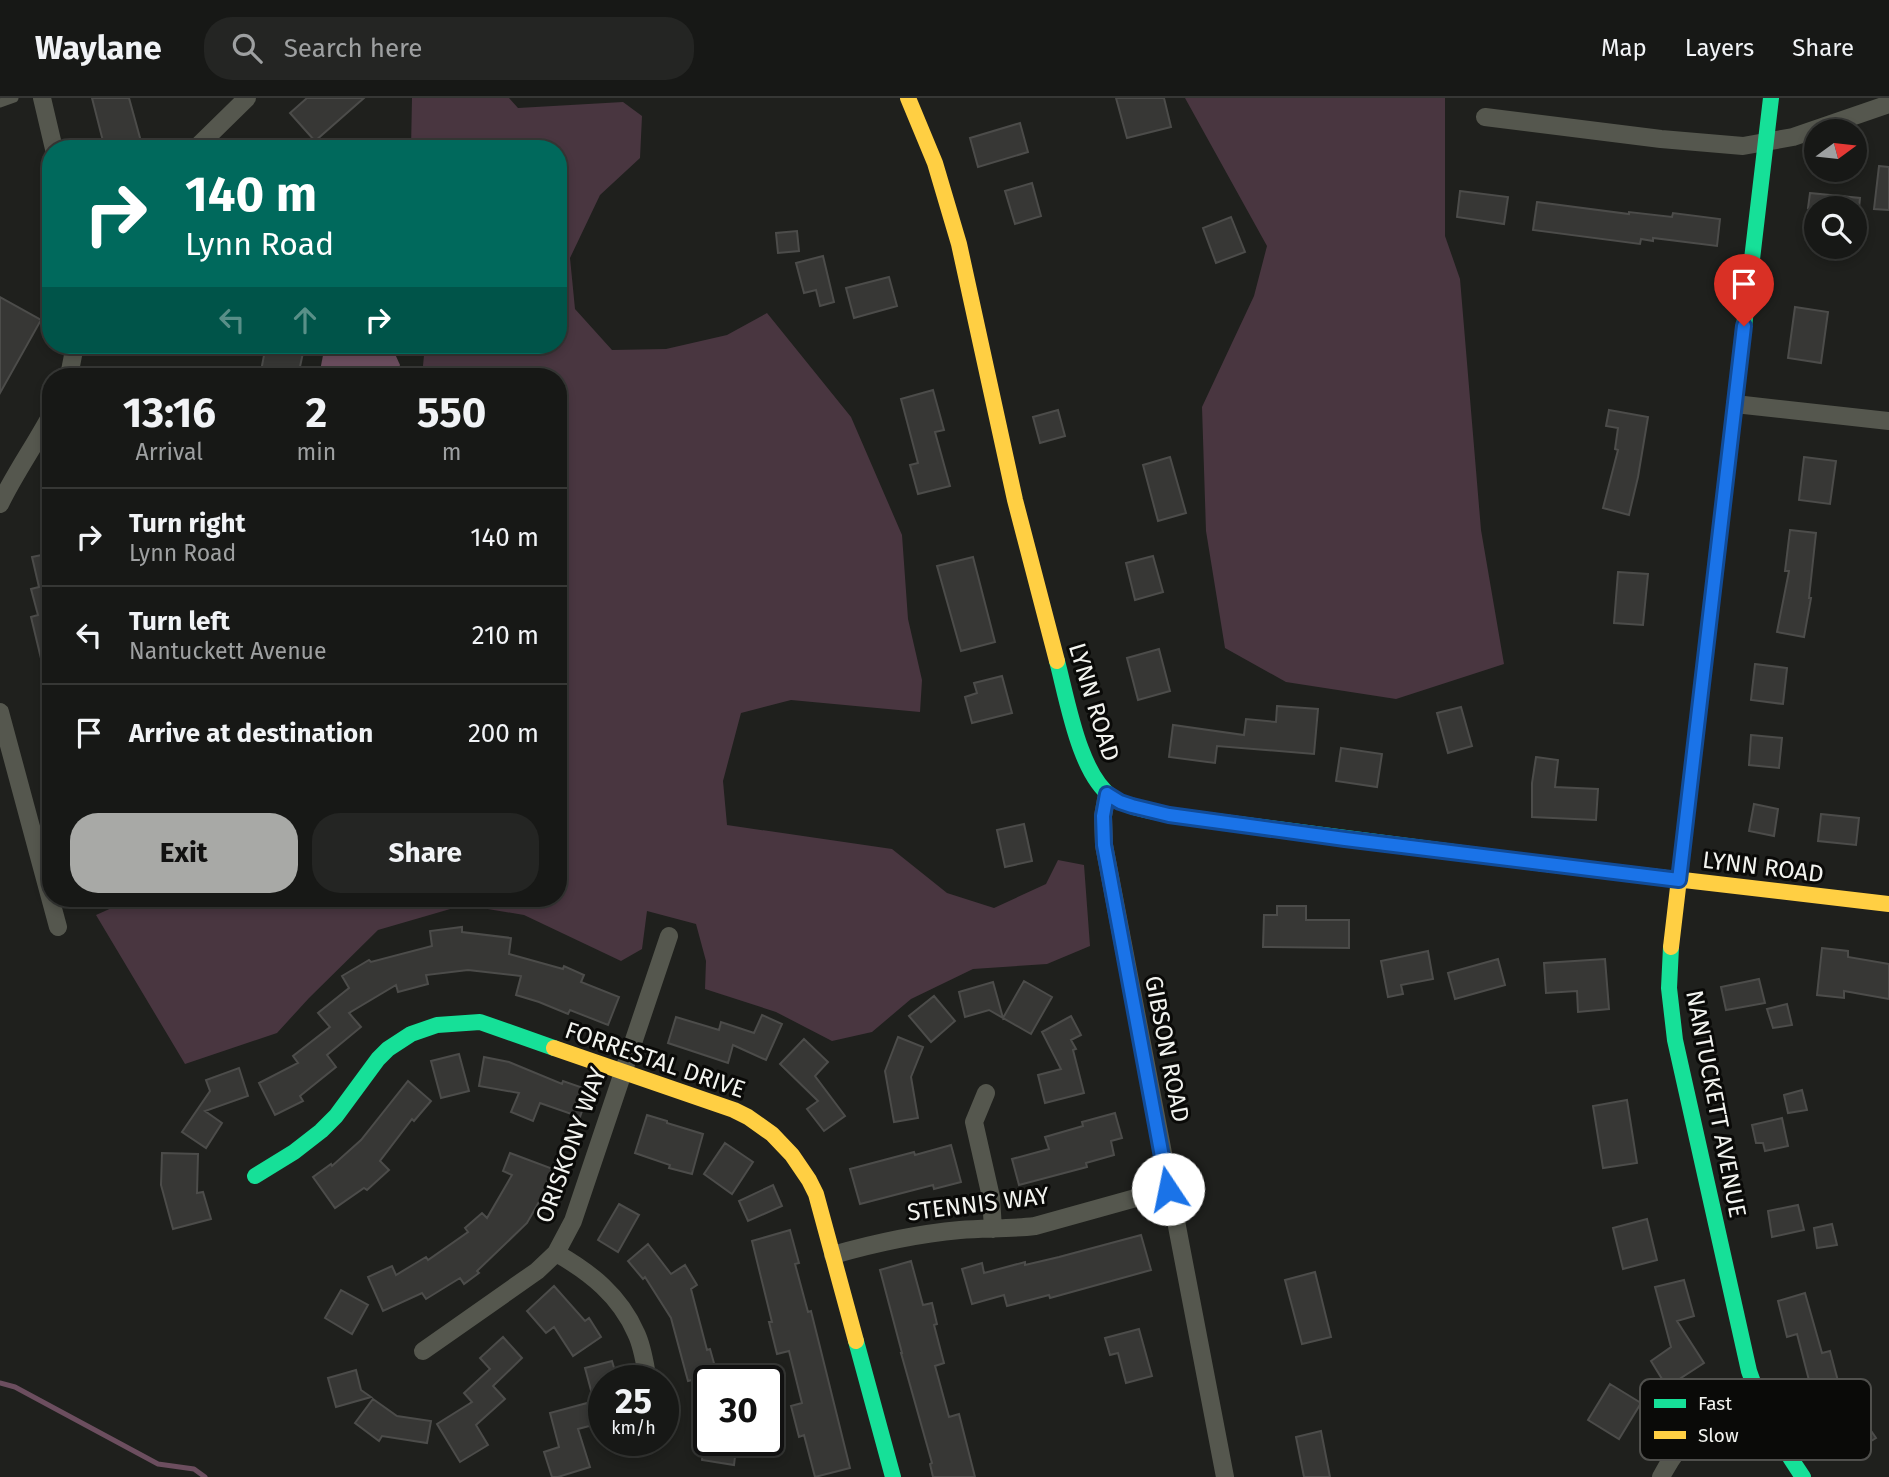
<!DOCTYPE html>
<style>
body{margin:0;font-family:"Fira Sans",sans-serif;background:#242523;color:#f1f3f6;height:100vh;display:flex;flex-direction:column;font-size:26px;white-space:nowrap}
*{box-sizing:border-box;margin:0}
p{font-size:23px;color:#9ea0a1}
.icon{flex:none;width:38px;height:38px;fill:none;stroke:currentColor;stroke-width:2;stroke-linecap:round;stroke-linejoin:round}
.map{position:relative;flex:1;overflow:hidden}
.drawer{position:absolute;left:42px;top:270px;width:525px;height:539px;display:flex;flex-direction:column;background:#171816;border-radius:28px;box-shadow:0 4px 10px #0003,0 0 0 2px #363735}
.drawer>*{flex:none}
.banner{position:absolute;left:42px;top:42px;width:525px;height:214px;border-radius:28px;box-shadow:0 4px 10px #0003,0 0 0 2px #363735;background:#00695c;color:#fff;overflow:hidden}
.needle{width:46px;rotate:75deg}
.buttons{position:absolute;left:1804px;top:21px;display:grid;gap:14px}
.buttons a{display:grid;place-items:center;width:63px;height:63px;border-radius:50%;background:#171816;box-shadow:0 4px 10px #0003,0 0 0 2px #363735;font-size:35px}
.speed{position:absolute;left:588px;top:1267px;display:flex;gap:14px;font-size:35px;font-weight:700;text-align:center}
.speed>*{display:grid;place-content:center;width:91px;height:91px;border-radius:50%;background:#171816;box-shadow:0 4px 10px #0003,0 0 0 2px #363735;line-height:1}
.speed small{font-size:18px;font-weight:400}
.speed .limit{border:4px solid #111;border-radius:10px;background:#fff;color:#111}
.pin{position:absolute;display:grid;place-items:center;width:60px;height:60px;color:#fff;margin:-72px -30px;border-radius:50% 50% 50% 0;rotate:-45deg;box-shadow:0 0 7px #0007}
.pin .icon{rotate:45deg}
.me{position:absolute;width:77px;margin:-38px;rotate:349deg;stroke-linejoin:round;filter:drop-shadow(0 0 5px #0008)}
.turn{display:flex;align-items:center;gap:24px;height:147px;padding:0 28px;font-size:32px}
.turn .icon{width:91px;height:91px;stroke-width:2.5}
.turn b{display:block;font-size:49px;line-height:60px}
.lanes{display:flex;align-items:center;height:66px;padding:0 28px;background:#0003;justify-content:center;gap:35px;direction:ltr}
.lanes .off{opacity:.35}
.eta{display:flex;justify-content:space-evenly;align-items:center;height:119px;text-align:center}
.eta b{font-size:42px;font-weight:700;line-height:49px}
.primary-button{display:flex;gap:14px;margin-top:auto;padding:14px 28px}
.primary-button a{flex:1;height:80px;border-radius:28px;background:#a8a9a6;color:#111;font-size:28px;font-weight:700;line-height:80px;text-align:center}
.primary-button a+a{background:#242523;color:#f1f3f6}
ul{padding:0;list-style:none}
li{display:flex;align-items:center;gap:21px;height:98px;padding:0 28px;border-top:2px solid #363735}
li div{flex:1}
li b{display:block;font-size:26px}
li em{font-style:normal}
header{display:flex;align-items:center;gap:42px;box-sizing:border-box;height:98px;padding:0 35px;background:#171816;border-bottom:2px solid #363735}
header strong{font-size:33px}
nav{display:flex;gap:38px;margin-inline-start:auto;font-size:24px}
.search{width:490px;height:63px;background:#242523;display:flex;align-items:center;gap:18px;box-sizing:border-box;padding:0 24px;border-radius:28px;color:#9ea0a1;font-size:26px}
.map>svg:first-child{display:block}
</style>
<header>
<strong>Waylane</strong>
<div class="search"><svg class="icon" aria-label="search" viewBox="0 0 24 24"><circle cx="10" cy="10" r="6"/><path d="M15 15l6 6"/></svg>Search here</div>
<nav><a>Map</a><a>Layers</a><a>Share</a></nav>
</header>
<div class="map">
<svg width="1889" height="1379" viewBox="0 0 1889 1379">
<rect width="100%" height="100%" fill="#1f201d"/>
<path fill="#493640" d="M412 0H509L518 10 623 4 642 18 640 60 600 97 570 160 575 211 612 252 666 251 727 237 767 215 851 319 902 437 908 521 922 582 920 614 791 602 741 615 723 683 727 727 892 751 947 795 994 810 1046 786 1058 762 1084 767 1090 848 1047 866 973 871 911 901 872 934 832 943 776 914 705 891 706 863 696 826 647 813 642 851 621 863 524 817 464 807 378 832 309 900 277 935 185 966 96 817 134 800H558V278H422L425 247H558V51H411Z
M1185 0H1445V138L1460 181 1481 432 1504 566 1396 601 1286 584 1225 550 1206 433 1202 309 1254 198 1267 148Z"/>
<path fill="#6c4e5f" d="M325 247H391L400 267 396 278H319Z"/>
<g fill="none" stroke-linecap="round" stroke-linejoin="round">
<path stroke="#6c4e5f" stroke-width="5" d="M0 1285 15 1289 158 1366 194 1371 205 1379"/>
</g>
<path fill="#373735" stroke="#4c4c4a" stroke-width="2" d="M92 0H129L142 47 129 51H105Z
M307 0H364L315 43 290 15Z
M1116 0H1164L1171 29 1127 40Z
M1020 25 1028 54 978 69 970 40Z
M1879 68 1889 69V112L1874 111Z
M1032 85 1041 118 1015 126 1005 93Z
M1460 93 1508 99 1504 126 1457 119Z
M1810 95 1860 100 1859 110H1808Z
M1537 104 1629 116V114L1672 119 1673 115 1720 121 1717 148 1653 140V143L1641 141 1640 146 1533 132Z
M1231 119 1245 154 1216 165 1203 130Z
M797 133 799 153 778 155 776 135Z
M823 158 834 204 820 208 816 192 804 195 796 165Z
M889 179 897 208 854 220 846 190Z
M0 199 41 222 0 295Z
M1795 209 1828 214 1821 265 1788 260Z
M266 247H289L304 250 298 278H260Z
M933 292 944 332 935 334 950 388 918 396 910 367 918 365 901 301Z
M1058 312 1065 338 1040 345 1033 319Z
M1609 312 1648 319 1638 379 1629 417 1603 410 1618 352 1615 351 1618 330 1606 328Z
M1170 359 1186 415 1158 423 1143 367Z
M1804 359 1836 363 1830 406 1799 402Z
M1790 432 1816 435 1809 500H1811L1804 539 1777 534 1789 473H1785Z
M51 455V576L45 577 31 519 38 517 31 491 39 489 32 459Z
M1153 458 1163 494 1135 502 1126 465Z
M973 459 995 544 961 553 937 468Z
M1618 474 1648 476 1643 527 1614 525Z
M1159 551 1170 593 1138 602 1127 560Z
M1755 566 1787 570 1783 606 1751 602Z
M1002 578 1012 615 972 625 965 599 977 595 974 585Z
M1277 608 1318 611 1314 656 1217 648 1215 665 1169 659 1173 627 1244 637 1246 621 1276 624Z
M1461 609 1472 648 1448 655 1437 615Z
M1751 637 1782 640 1779 670 1749 667Z
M1341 650 1382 656 1377 689 1336 683Z
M1536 659 1558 662 1555 689 1598 691 1596 722 1532 719V685Z
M1754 706 1778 711 1774 738 1749 733Z
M1821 716 1859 720 1856 747 1818 743Z
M1024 726 1032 763 1005 769 997 732Z
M1277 808H1306V822H1349V850L1263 849 1264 817H1277Z
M462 829V834L511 840 509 856 563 871 564 868 584 877 581 884 619 899 608 927 570 912 568 916 539 904 516 897 521 878 468 872 426 877 428 886 398 894 396 887 349 915 361 929 327 957 336 969 300 998 303 1003 275 1017 259 985 298 965 293 958 330 929 318 915 349 890 342 878 369 862 371 864 432 848 430 833Z
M1822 850 1848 853V859L1889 866V901L1844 893V900L1817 897Z
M1428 853 1433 881 1401 887 1403 896 1388 899 1381 863Z
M1498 861 1505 887 1455 901 1448 875Z
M1605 861 1609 911 1578 914 1577 893 1546 895 1544 865Z
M1759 881 1765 905 1726 912 1721 889Z
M1024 883 1052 899 1031 936 989 912 965 919 959 894 993 884 1003 920Z
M934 898 955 923 931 944 909 918Z
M1787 906 1792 927 1773 930 1767 911Z
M762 917 782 926 766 962 733 947 728 965 668 945 676 919 719 932 721 924 754 935Z
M1071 918 1081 937 1071 942 1076 951 1073 952 1084 995 1045 1005 1038 977 1061 971 1042 934Z
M898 939 923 949 911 979 918 1020 894 1024 885 973Z
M804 941 828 964 815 978 845 1018 824 1033 807 1011 818 1003 780 966Z
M459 956 469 993 441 1000 431 963Z
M484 959 509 964 562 986 563 983 589 992 580 1019 540 1005 533 1023 511 1014 519 995 479 988Z
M239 970 248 998 205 1013 222 1025 206 1050 182 1034 210 993 206 982Z
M408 983 431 1003 414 1023 412 1021 380 1063 389 1072 367 1092 364 1090 335 1110 313 1079 331 1066 332 1068 361 1042Z
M1802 992 1807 1012 1788 1015 1784 997Z
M1627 1002 1637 1065 1603 1070 1593 1008Z
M1115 1015 1122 1040 1111 1043 1114 1057 1086 1065 1087 1069 1019 1087 1012 1061 1049 1051 1045 1039 1083 1028 1082 1024Z
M647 1017 667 1023V1025L703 1036 692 1076 669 1070 670 1067 635 1055Z
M1782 1020 1788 1048 1765 1053 1763 1045H1756L1752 1027Z
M725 1045 753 1064 732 1096 704 1076Z
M951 1047 961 1084 934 1091 933 1087 860 1106 850 1071 914 1054 915 1057Z
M162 1055 198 1056 197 1095 203 1094 211 1121 173 1131 161 1087Z
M510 1055 553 1071 544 1095 527 1125 477 1173 479 1175 464 1186 460 1180 426 1201 422 1195 383 1213 368 1179 392 1168 396 1177 426 1159 428 1162 468 1134 465 1130 482 1115 487 1120 512 1077 503 1073Z
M773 1087 782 1108 748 1123 739 1103Z
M619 1106 639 1117 618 1154 598 1142Z
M1798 1107 1804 1132 1772 1139 1768 1113Z
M1647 1121 1657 1162 1623 1171 1613 1130Z
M1832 1126 1837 1147 1817 1150 1814 1130Z
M790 1132 799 1165 795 1166 808 1214 811 1213 819 1245 850 1370 815 1379 804 1337 799 1339 791 1308 802 1305 789 1253 777 1256 769 1224H772L752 1143Z
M1141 1137 1151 1172 1050 1200 1049 1197 1007 1208 1004 1197 972 1206 962 1171 982 1165 984 1175 1025 1164V1167L1059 1159Z
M648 1146 671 1176 685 1167 697 1187 691 1191 707 1252 710 1251 719 1283H709V1328H704L692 1282 688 1283 671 1220 645 1179 643 1181 628 1163Z
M911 1163 923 1207 932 1205 937 1226 934 1227 944 1265 935 1268 949 1319 959 1316 975 1379H933L930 1366 932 1365 901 1255H902L880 1172Z
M1315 1174 1331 1239 1302 1246 1285 1182Z
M1684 1182 1694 1218 1677 1223 1704 1265 1667 1289 1651 1263 1671 1249 1655 1189Z
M554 1188 585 1223 589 1220 601 1239 573 1258 554 1229 546 1235 527 1213Z
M341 1192 368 1207 352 1236 325 1220Z
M1805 1195 1822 1255 1830 1253 1838 1283 1811 1290 1797 1236 1787 1239 1778 1203Z
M1139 1231 1152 1278 1126 1285 1118 1255 1110 1257 1105 1240Z
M503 1239 522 1260 493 1288 505 1301 476 1327 488 1347 460 1364 437 1326 472 1304 464 1295 490 1271 480 1260Z
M612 1263 618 1283H604V1293L592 1296 585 1270Z
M356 1272 361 1292 371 1299 336 1309 328 1280Z
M1610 1286 1641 1305 1619 1341 1588 1322Z
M373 1301 397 1318 431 1323 427 1345 382 1338 379 1343 355 1325Z
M587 1305 593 1327 578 1331 590 1369 558 1379H552L544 1354 559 1349 550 1315Z
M1853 1316 1862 1330 1867 1327 1876 1340 1845 1359 1833 1340 1836 1338 1831 1329Z
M1321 1333 1330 1379H1304L1296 1339Z
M704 1342H737L734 1367 702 1362Z"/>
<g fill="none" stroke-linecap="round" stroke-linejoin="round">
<path stroke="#55574e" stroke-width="9" d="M0 5 14 0"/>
<path stroke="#55574e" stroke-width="18" d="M42 0 54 51
M1485 19 1661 41 1743 48 1793 39 1889 6
M195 51 247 0
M69 278 75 247
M1735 306 1889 323
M0 406C15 375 35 347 51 317
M0 614 58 829
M1107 696 1103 718 1104 747 1225 1379
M986 995 974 1024 991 1099 993 1131
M556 1155C590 1174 620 1198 636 1235 643 1249 645 1267 648 1283
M833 1157C875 1145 916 1136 960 1132 985 1130 1010 1131 1035 1128L1168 1091
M423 1253 537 1173 556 1155 573 1123 669 838
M1661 1379C1682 1338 1714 1311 1754 1289"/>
<path stroke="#16e098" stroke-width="16" d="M1715 475 1771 0
M1057 563C1067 600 1079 676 1112 699 1128 710 1150 713 1169 717L1538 765
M1671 849 1669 890 1675 942 1749 1273C1762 1312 1780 1346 1803 1379
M255 1078 294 1054 321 1033 336 1018 378 961 388 951 411 936 437 927 480 924 554 950
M856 1243 893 1379"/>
<path stroke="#ffcf43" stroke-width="16" d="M908 0 935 65 959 146 1015 402 1057 563
M1538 765 1889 806
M1671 849 1715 475
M554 950 734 1012 748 1019 772 1036 792 1057 809 1082 816 1096 856 1243"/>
</g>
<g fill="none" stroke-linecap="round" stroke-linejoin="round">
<g stroke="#114b97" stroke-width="18">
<path id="route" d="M1168 1091 1104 747 1103 718 1107 696 1120 704 1132 708 1169 717 1345 741 1679 782 1744 228"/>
</g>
<use href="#route" stroke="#1a73e8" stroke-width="12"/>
</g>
<g text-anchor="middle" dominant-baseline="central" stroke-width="6" stroke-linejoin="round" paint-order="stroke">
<g font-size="24" fill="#f2f3ef" stroke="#0a0a08">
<text transform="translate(1094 604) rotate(73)">LYNN ROAD</text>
<text transform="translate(1763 769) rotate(7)">LYNN ROAD</text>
<text transform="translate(1167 951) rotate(79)">GIBSON ROAD</text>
<text transform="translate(655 962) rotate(19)">FORRESTAL DRIVE</text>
<text transform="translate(1716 1006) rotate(79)">NANTUCKETT AVENUE</text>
<text transform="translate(571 1047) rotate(-70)">ORISKONY WAY</text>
<text transform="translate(978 1106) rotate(-7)">STENNIS WAY</text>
</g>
</g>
<rect x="1640" y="1281" width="231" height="81" rx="10" fill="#0a0a08" stroke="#50504d" stroke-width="2"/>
<rect x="1654" y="1301" width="32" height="9" fill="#16e098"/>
<rect x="1654" y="1333" width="32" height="8" fill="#ffcf43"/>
<g font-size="19" fill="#f2f3ef">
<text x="1698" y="1312">Fast</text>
<text x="1698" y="1344">Slow</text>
</g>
</svg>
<div class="buttons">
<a><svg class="needle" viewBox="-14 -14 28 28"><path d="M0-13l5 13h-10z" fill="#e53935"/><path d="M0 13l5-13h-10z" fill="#9ea0a1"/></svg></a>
<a><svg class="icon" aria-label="search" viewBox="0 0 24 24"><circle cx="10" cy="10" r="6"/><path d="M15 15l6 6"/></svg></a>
</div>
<div class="speed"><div>25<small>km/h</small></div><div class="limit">30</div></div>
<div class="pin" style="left:1744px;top:228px;background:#d93025"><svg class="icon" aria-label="arrive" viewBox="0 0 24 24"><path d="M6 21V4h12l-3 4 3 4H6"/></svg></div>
<svg class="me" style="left:1168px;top:1091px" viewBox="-20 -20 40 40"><circle r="19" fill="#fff"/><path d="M0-13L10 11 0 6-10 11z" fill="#1a73e8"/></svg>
<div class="banner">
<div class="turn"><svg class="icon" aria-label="right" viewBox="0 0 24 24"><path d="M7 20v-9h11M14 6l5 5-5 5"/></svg><div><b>140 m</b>Lynn Road</div></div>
<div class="lanes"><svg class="icon off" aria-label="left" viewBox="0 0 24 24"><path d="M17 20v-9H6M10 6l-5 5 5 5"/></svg><svg class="icon off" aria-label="ahead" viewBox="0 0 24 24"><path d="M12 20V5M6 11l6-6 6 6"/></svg><svg class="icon" aria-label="right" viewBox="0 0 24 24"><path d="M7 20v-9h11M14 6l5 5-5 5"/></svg></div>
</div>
<section class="drawer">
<div class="eta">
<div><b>13:16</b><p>Arrival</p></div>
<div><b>2</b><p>min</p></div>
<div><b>550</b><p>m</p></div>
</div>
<ul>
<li><svg class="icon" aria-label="right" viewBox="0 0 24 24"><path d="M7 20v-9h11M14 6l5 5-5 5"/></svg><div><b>Turn right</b><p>Lynn Road</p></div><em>140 m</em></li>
<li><svg class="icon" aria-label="left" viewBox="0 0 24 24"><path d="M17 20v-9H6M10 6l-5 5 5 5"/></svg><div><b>Turn left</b><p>Nantuckett Avenue</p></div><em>210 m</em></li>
<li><svg class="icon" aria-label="arrive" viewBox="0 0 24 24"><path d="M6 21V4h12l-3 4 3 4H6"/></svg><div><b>Arrive at destination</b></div><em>200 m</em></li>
</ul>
<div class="primary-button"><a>Exit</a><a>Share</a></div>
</section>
</div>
